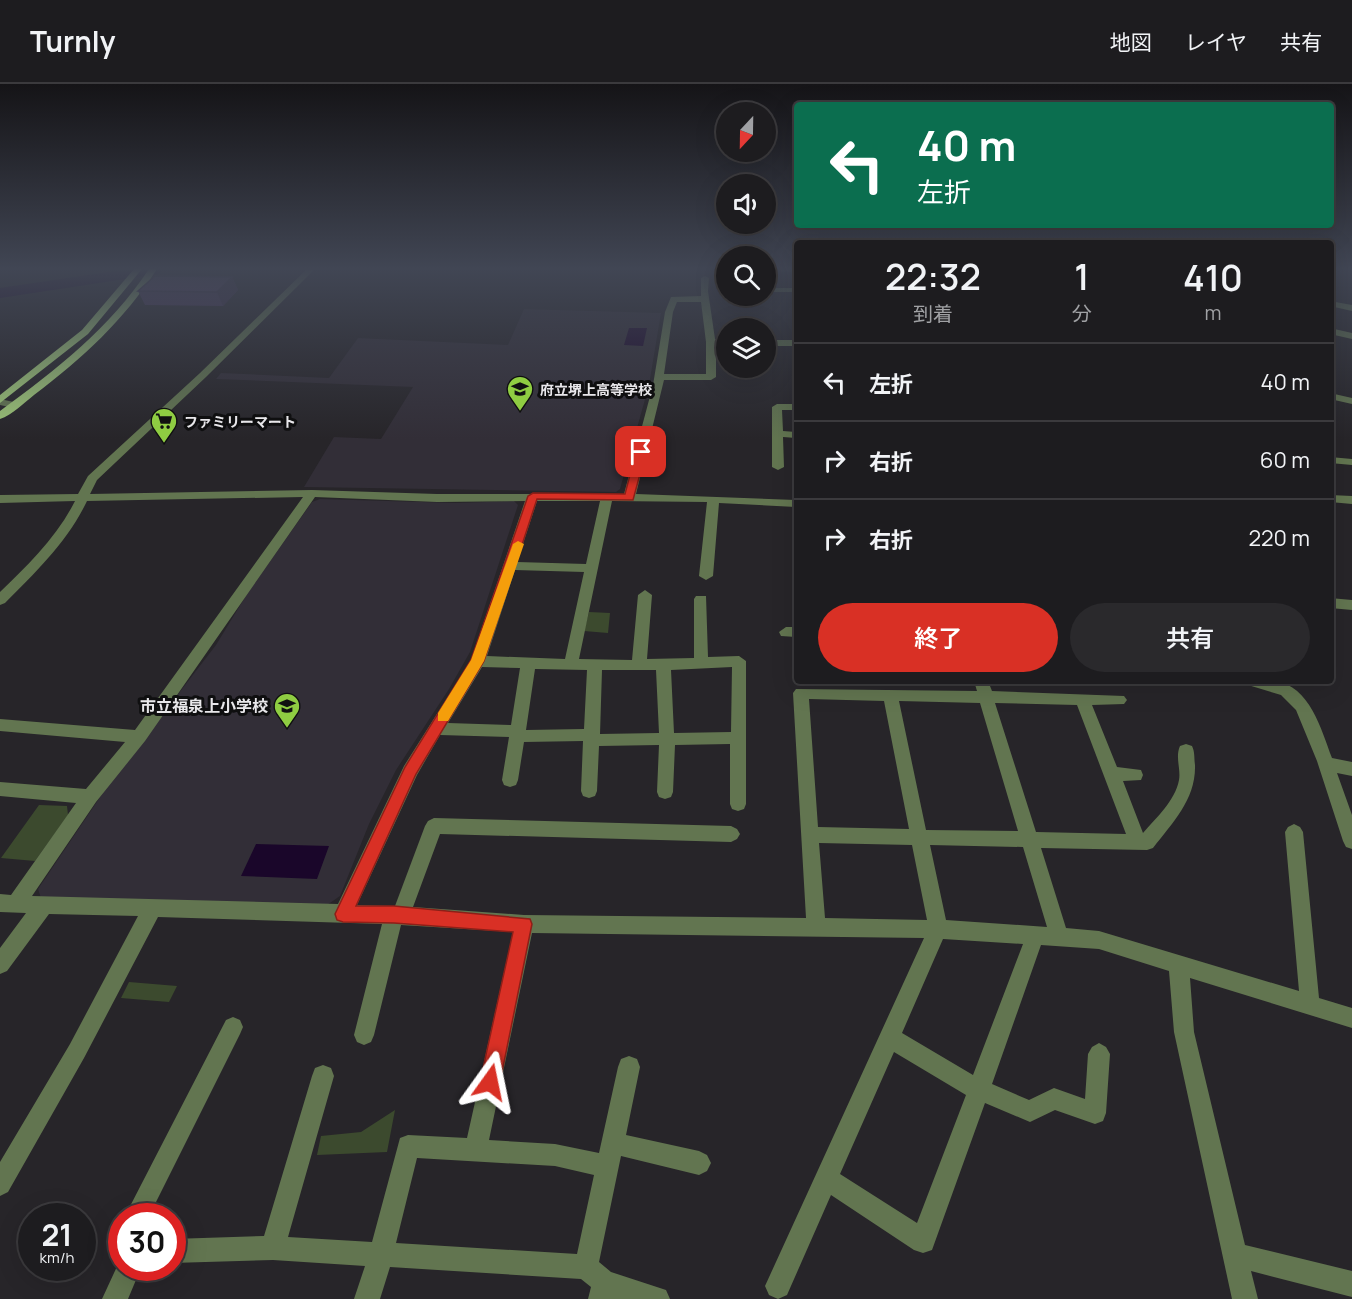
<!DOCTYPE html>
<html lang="ja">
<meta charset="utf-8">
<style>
body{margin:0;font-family:Manrope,"Noto Sans JP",sans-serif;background:#2a292c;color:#f1f3f6;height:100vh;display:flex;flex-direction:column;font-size:22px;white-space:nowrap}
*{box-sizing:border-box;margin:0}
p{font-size:20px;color:#a0a1a4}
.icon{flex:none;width:33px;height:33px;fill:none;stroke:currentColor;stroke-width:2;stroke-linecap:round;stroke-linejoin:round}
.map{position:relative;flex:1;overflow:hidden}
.side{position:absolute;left:794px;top:156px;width:540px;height:444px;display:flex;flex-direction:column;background:#1d1c1f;border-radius:6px;box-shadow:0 6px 24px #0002,0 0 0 2px #3b3a3d}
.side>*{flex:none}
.top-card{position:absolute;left:794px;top:18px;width:540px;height:126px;border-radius:6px;box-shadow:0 6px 24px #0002,0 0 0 2px #3b3a3d;background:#0b6e4f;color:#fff;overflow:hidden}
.needle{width:39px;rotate:202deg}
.controls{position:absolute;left:716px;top:18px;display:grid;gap:12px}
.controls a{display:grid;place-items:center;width:60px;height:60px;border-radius:50%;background:#1d1c1f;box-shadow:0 6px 24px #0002,0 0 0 2px #3b3a3d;font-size:30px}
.speed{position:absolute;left:18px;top:1119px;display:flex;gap:12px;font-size:30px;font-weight:700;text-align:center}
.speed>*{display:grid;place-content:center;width:78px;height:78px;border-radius:50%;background:#1d1c1f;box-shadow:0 6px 24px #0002,0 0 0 2px #3b3a3d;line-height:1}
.speed small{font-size:15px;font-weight:400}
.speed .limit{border:9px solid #d22;background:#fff;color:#111}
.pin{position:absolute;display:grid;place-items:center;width:51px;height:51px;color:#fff;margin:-26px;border-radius:12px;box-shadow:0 3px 9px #0006}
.me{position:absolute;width:66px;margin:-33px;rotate:12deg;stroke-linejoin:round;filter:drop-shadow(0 0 4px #0008)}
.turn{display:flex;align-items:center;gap:21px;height:126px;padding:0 24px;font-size:27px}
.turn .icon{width:78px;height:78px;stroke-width:2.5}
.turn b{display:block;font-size:42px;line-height:51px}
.eta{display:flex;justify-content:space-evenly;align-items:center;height:102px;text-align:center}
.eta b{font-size:36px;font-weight:600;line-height:42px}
.primary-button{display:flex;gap:12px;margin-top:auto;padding:12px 24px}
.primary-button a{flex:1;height:69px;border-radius:36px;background:#d93025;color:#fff;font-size:24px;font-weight:600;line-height:69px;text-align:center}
.primary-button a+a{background:#2a292c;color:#f1f3f6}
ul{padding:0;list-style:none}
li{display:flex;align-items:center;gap:18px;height:78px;padding:0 24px;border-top:2px solid #3b3a3d}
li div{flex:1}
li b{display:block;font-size:22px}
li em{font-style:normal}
header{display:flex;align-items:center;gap:36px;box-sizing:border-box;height:84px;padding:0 30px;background:#1d1c1f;border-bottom:2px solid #3b3a3d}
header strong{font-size:28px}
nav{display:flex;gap:33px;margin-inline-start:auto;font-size:21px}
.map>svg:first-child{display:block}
</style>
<header>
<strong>Turnly</strong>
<nav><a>地図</a><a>レイヤ</a><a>共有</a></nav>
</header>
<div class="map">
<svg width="1352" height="1215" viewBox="0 0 1352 1215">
<rect width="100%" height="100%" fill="#272529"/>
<path fill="#322e37" d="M524 225 661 229 649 301 620 405 616 408 304 403 334 353 381 355 413 303 216 295 221 289 329 294 358 254 508 261Z
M320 415 455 419 514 417 518 421 470 568 449 605 396 686 369 740 340 812 327 821 41 814 38 805 111 697 216 561 247 510 312 418Z"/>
<path fill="#3c4a2e" d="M589 528 610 529 608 549 584 547Z
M39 721 67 722 68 731 35 777 1 774Z
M129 898 177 902 169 918 121 914Z
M395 1026 387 1068 317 1071 321 1052 361 1048Z"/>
<path fill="#1a062a" d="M629 244H647L643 262 624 261Z
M256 760 329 762 317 795 241 792Z"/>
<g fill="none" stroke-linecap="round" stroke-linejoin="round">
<path fill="#1a062a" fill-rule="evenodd" d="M129 185H166L158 190 0 214V204Z"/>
<path fill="#627550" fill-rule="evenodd" d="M307 185H315L206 293 97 396 90 410 312 406 437 410H624L653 301 665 228 671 213 701 212V194L705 192 709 194 708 207 715 255H726V261H716V293L711 296H664L636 410 796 416V423L719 419 713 492 706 496 699 492 707 418 612 417 579 575 632 576 638 511 645 506 652 511 647 575 694 574V515L696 512H706L708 573 739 572 746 577V720L744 725 738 727 732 725 730 720V660L675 661 673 708 671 713 665 715 659 713 657 708 659 661 599 662 597 707 595 712 589 714 583 712 581 707 583 657 524 658 518 696 516 701 510 703 504 701 502 696 509 653 440 651 417 691 357 821 395 822 425 742 428 737 434 734 731 742 737 745 740 750 737 755 731 758 440 750 413 823 524 831 806 834 793 609 796 605 977 607 974 597H988L992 607 1124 612 1127 616 1124 620 1092 621 1117 683 1141 686 1143 691 1141 696 1123 697 1143 749C1156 734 1175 717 1179 696 1181 685 1175 673 1180 662L1186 660 1192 662C1195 668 1194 674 1195 681 1196 715 1173 738 1153 764L1147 766 1041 764 1066 844 1099 847 1299 907 1285 748 1288 743 1294 740 1300 743 1303 748 1319 914 1352 924V944L1190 894 1194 948 1245 1161 1352 1187V1213L1251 1187 1258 1215H1232L1174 948 1169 887 1099 865 1041 861 992 1000 1029 1016 1054 1004 1085 1015 1088 970 1092 963 1099 959 1106 963 1110 970 1106 1029 1103 1037 1095 1040 1055 1026 1030 1038 985 1019 932 1166 923 1169 914 1166 831 1111 787 1211 778 1215 769 1211 765 1202 924 854 532 849 489 1056 555 1060 599 1069 618 983 621 975 629 972 637 975 640 983 626 1051 699 1067 707 1071 711 1079 707 1087 699 1091 621 1072 599 1178 611 1188 666 1206 670 1215H588L591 1203 581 1195 390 1183 380 1215H354L365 1182 273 1176 172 1179V1155L264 1152 312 992 315 984 323 981 331 984 334 992 288 1153 372 1158 400 1054 408 1051 467 1054 513 848 401 841 374 951 371 958 364 961 357 958 354 951 382 840 158 833 84 974 8 1108 0 1112V1078L70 960 138 832 49 830 7 887 0 890V864L26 829 0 828V810L11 811 76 719 0 712V698L86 705 125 658 0 647V635L135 646 303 413 87 417C68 457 36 488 5 519L0 521V508C28 481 57 453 75 417L0 419V411L78 410 88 392 200 289ZM677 218H701L706 258V290H664L673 228ZM315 413 437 418 525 417 471 576 404 682 338 820 32 812 96 718 145 657ZM537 417H600L586 480 517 478ZM515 486 584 488 565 575 487 572ZM482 583 520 584 511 641 448 639ZM732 583 731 648 674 649 671 586ZM535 585 587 586 584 645 526 646ZM602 586H656L659 649 600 650ZM809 615 884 617 909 745 818 743ZM899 617 980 619 1018 747 926 746ZM995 619 1077 621 1126 750 1036 748ZM819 759 912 761 927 836 825 834ZM930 761 1023 763 1047 843 946 836ZM943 855 1023 860 973 991 902 949ZM894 968 966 1011 917 1139 840 1090ZM417 1074 555 1082 594 1091 577 1170 396 1159Z
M765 185H796V188L765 187Z
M765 204H796V208H765Z
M1330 217 1352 221V227L1330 222Z
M1330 244 1352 249V255L1330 250Z
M765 256H796V262H765Z
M1330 309 1352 314V320L1330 315Z
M0 315 18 319 19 321 14 324 0 321Z
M777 320H796V326H782L783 347 796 348V354L783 353 784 383 778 386 772 383V323Z
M1330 373 1352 375V381L1330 379Z
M1330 411 1352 412V420L1330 418Z
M1330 514 1352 516V526L1330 524Z
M786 543H796V553L781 552 779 548Z
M1246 597C1255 597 1265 596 1275 597 1310 602 1321 645 1332 674L1352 678V692L1337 689 1352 731V765L1346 763 1343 757 1317 677 1296 626 1281 611 1248 601Z
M233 933 240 936 243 943 240 950 149 1132H125L226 936Z
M122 1152V1184H141L128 1215H102L120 1176 113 1174 110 1164 113 1155Z"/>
<path fill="#9dc577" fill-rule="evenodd" d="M134 185H142L88 250 0 319V311L82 246Z
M149 185H157C124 236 82 275 34 311 24 319 12 331 0 335V327C56 286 110 244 149 185Z"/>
</g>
<path fill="#49375b" d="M232 193 238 206 223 222 145 221 138 207Z"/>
<path fill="#3c2d4a" d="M232 193 238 206 223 222 217 208Z"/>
<path fill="#55406a" stroke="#3c2d4a" stroke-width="1.5" d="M155 192 232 193 217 208 138 207Z"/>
<linearGradient id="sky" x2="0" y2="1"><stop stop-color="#151417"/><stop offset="0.52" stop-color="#414654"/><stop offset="1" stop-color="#414654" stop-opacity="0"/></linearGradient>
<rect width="1352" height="355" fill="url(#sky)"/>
<path fill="#d93025" stroke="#8d1f18" stroke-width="1.5" d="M641 365 646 368 633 416 537 415 484 577 416 690 356 822H394L530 835 532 840 500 998 497 1005 490 1008 483 1005 480 998 513 848 394 839 343 838 337 836 335 830 405 683 471 576 528 412 533 409 625 410 636 368Z"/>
<path fill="#f59e0b" d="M518 457 524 460 484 577 448 637H438V629L471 576 513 460Z"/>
<defs>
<g id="school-pin" transform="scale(1.35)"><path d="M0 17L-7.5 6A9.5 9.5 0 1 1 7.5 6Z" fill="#8fcd42" stroke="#0f0f10"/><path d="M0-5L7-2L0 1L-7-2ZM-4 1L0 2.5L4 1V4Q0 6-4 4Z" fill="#111"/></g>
<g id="supermarket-pin" transform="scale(1.35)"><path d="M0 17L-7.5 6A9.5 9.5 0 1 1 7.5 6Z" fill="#8fcd42" stroke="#0f0f10"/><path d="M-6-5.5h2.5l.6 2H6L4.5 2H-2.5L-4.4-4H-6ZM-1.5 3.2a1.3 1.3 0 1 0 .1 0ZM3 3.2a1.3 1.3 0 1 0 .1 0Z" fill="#111"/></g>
</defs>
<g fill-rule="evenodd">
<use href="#school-pin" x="520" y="305"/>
<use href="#supermarket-pin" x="164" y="337"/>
<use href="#school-pin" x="287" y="622"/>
</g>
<g text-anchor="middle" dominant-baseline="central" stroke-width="6" stroke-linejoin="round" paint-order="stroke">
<g font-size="14" font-weight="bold" fill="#e8e7ea" stroke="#0f0f10" text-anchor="start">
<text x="540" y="305">府立堺上高等学校</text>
<text x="184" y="337">ファミリーマート</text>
</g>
<g font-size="16" font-weight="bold" fill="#e8e7ea" stroke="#0f0f10" text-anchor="end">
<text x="268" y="622">市立福泉上小学校</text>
</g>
</g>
</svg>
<div class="controls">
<a><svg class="needle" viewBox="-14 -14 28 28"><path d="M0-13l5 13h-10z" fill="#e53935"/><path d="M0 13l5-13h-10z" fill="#a0a1a4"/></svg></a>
<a><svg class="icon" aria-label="sound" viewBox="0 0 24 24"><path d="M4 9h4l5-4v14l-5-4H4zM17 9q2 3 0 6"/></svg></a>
<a><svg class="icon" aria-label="search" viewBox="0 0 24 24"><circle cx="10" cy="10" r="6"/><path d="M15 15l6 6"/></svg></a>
<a><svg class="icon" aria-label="layers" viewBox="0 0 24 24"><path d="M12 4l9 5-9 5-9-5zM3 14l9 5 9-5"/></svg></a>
</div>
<div class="speed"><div>21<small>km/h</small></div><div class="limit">30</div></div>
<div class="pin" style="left:641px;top:368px;background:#d93025"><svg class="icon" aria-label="arrive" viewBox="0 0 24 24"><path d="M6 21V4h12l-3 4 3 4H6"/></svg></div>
<svg class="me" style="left:490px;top:998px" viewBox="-20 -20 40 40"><path d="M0-17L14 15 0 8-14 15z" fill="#d93025" stroke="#fff" stroke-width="4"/></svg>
<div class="top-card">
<div class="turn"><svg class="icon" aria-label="left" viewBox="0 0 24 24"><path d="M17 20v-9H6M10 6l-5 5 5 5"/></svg><div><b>40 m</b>左折</div></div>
</div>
<section class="side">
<div class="eta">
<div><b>22:32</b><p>到着</p></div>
<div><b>1</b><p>分</p></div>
<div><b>410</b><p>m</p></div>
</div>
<ul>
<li><svg class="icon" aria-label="left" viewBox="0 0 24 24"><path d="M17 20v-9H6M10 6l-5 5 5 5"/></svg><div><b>左折</b></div><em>40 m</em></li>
<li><svg class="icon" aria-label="right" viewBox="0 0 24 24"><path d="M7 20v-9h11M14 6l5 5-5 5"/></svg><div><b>右折</b></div><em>60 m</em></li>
<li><svg class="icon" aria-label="right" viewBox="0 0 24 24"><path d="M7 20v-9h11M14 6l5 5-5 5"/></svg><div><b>右折</b></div><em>220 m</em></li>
</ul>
<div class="primary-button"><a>終了</a><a>共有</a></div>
</section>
</div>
